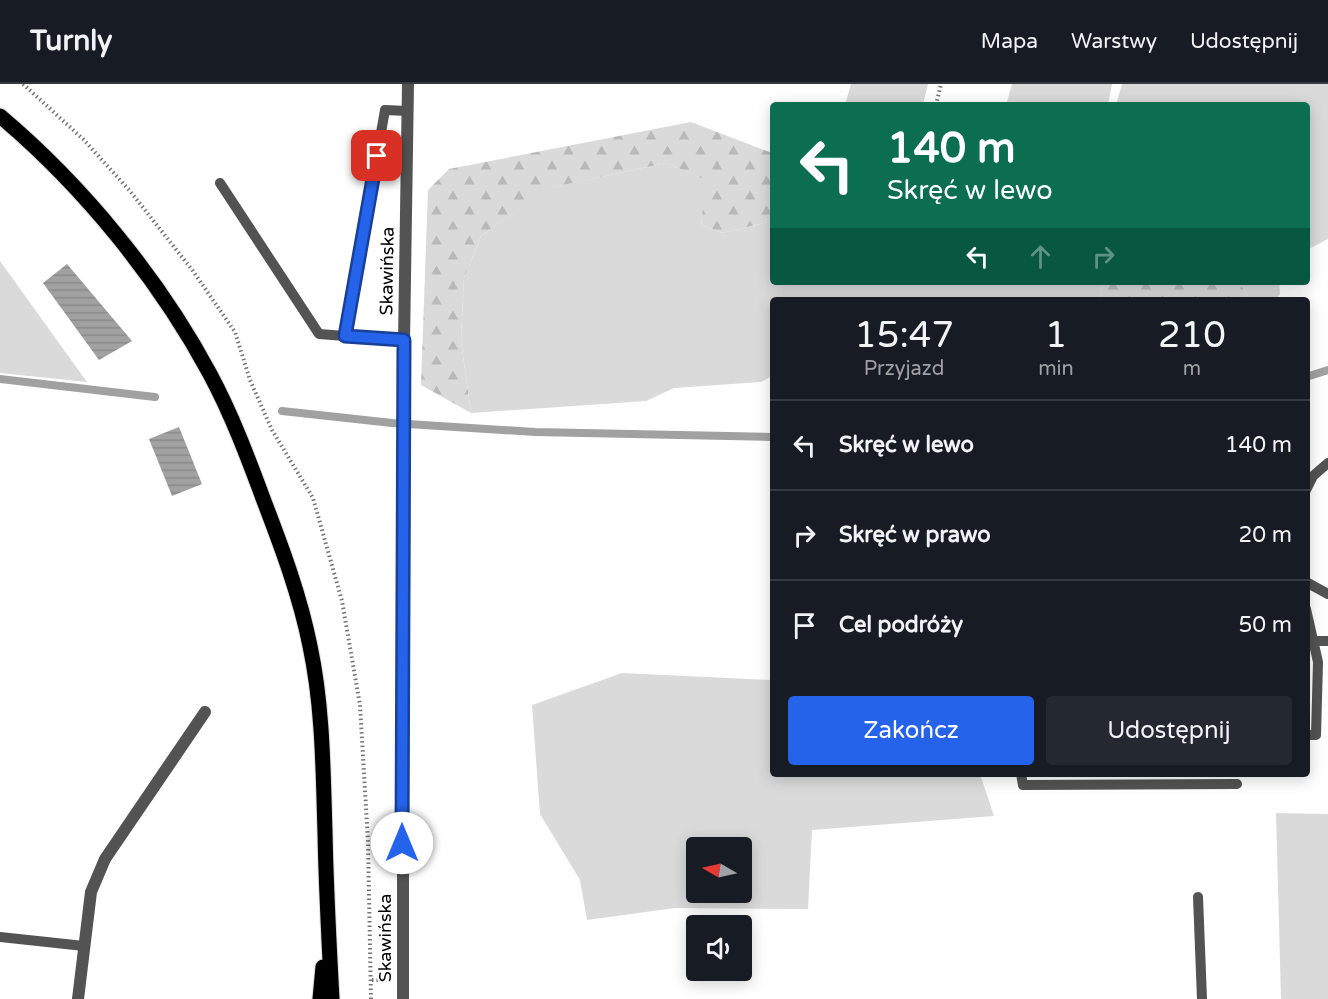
<!DOCTYPE html>
<html lang="pl">
<meta charset="utf-8">
<style>
body{margin:0;font-family:"Varela Round",sans-serif;background:#242831;color:#f1f3f6;height:100vh;display:flex;flex-direction:column;font-size:22px;white-space:nowrap}
*{box-sizing:border-box;margin:0}
p{font-size:20px;color:#9ea1a6}
.icon{flex:none;width:33px;height:33px;fill:none;stroke:currentColor;stroke-width:2;stroke-linecap:round;stroke-linejoin:round}
.map{position:relative;flex:1;overflow:hidden}
.drawer{position:absolute;left:770px;top:213px;width:540px;height:480px;display:flex;flex-direction:column;background:#171b24;border-radius:6px;box-shadow:0 3px 15px #0003}
.drawer>*{flex:none}
.hud{position:absolute;left:770px;top:18px;width:540px;height:183px;border-radius:6px;box-shadow:0 3px 15px #0003;background:#0b6e4f;color:#fff;overflow:hidden}
.needle{width:39px;rotate:279deg}
.buttons{position:absolute;left:686px;top:753px;display:grid;gap:12px}
.buttons a{display:grid;place-items:center;width:66px;height:66px;border-radius:6px;background:#171b24;box-shadow:0 3px 15px #0003;font-size:30px}
.pin{position:absolute;display:grid;place-items:center;width:51px;height:51px;color:#fff;margin:-26px;border-radius:12px;box-shadow:0 3px 9px #0006}
.me{position:absolute;width:66px;margin:-33px;rotate:0deg;stroke-linejoin:round;filter:drop-shadow(0 0 4px #0008)}
.turn{display:flex;align-items:center;gap:21px;height:126px;padding:0 18px;font-size:27px}
.turn .icon{width:78px;height:78px;stroke-width:2.5}
.turn b{display:block;font-size:42px;line-height:51px}
.lanes{display:flex;align-items:center;height:57px;padding:0 18px;background:#0003;justify-content:center;gap:30px;direction:ltr}
.lanes .off{opacity:.35}
.eta{display:flex;justify-content:space-evenly;align-items:center;height:102px;text-align:center}
.eta b{font-size:36px;font-weight:600;line-height:42px}
.cta{display:flex;gap:12px;margin-top:auto;padding:12px 18px}
.cta a{flex:1;height:69px;border-radius:6px;background:#2563eb;color:#fff;font-size:24px;font-weight:600;line-height:69px;text-align:center}
.cta a+a{background:#242831;color:#f1f3f6}
ul{padding:0;list-style:none}
li{display:flex;align-items:center;gap:18px;height:90px;padding:0 18px;border-top:2px solid #363941}
li div{flex:1}
li b{display:block;font-size:22px}
li em{font-style:normal}
header{display:flex;align-items:center;gap:36px;box-sizing:border-box;height:84px;padding:0 30px;background:#171b24;border-bottom:2px solid #363941}
header strong{font-size:28px}
nav{display:flex;gap:33px;margin-inline-start:auto;font-size:21px}
.map>svg:first-child{display:block}
</style>
<header>
<strong>Turnly</strong>
<nav><a>Mapa</a><a>Warstwy</a><a>Udostępnij</a></nav>
</header>
<div class="map">
<svg width="1328" height="915" viewBox="0 0 1328 915">
<defs>
<pattern id="forest-firs" width="22" height="20" patternUnits="userSpaceOnUse" patternTransform="scale(1.5)"><rect width="22" height="20" fill="#dadada"/><path d="M5 1l3.5 6h-7zM16 11l3.5 6h-7z" fill="#b9b9b9"/></pattern>
<pattern id="water-rules" width="6" height="5" patternUnits="userSpaceOnUse" patternTransform="scale(1.5)"><rect width="6" height="5" fill="#a1a1a1"/><path d="M0 2.5h6" fill="none" stroke="#898989"/></pattern>
</defs>
<rect width="100%" height="100%" fill="#fff"/>
<path fill="#dadada" fill-rule="evenodd" d="M851 0H928L923 21H845Z
M1012 0H1112L1108 21H1006Z
M1122 0H1328V155L1307 166 1306 21H1116Z
M666 79 707 96 701 141 722 149 772 137V198H1103L1100 216H772V292L761 298 674 304 646 317 471 329 461 257 464 194 481 152 548 104Z
M0 177 87 298 0 289Z
M1239 198H1279L1280 210 1275 216H1250Z
M622 589 772 596V690H980L994 732 812 746 808 825 675 824 587 836 580 796 540 730 532 621ZM696 764H741V808H696Z
M1276 729 1328 730V915H1281Z"/>
<path fill="url(#forest-firs)" d="M691 38 772 69V137L722 149 701 141 706 96 666 79 549 104 481 152 464 194 461 257 471 329 421 301 428 106 449 85Z
M1103 198H1239L1250 216H1100Z"/>
<path fill="url(#water-rules)" d="M67 180 132 257 99 276 43 199Z
M179 343 202 400 172 412 149 355Z"/>
<g fill="none" stroke-linecap="round" stroke-linejoin="round">
<path stroke="#a1a1a1" stroke-width="8" d="M1306 293 1328 286
M0 295 155 313
M282 327 392 339 535 348 772 353"/>
<g stroke="#dbdbdb" stroke-width="17">
<path id="primary" d="M0 32C83 102 159 195 210 290 232 331 248 374 264 417 282 464 300 512 310 562 323 623 323 686 325 748 326 804 329 859 332 915
M320 915 323 883"/>
</g>
<path stroke="#757575" stroke-width="4" stroke-dasharray="1.5 3" stroke-linecap="butt" d="M23 0 83 55 130 107 193 187 235 248 250 296 272 346 313 414 342 517 360 621 368 758 371 915
M936 21 941 0
M372 896H387"/>
<path stroke="#535353" stroke-width="10" d="M220 99 319 250 345 252
M404 256 345 252 385 26 407 27
M1306 406 1313 392 1328 379
M1306 498 1328 510
M1306 525 1318 578 1316 651H1306
M1306 557H1328
M1021 690 1023 701 1237 700
M1198 813 1202 915
M0 853 84 862"/>
<path stroke="#535353" stroke-width="12" d="M78 915 91 808 105 775 205 628
M403 915V323L408 0"/>
<use href="#primary" stroke="#000" stroke-width="15"/>
</g>
<g fill="none" stroke-linecap="round" stroke-linejoin="round">
<g stroke="#184099" stroke-width="15">
<path id="route" d="M377 72 345 252 404 256 402 759"/>
</g>
<use href="#route" stroke="#2563eb" stroke-width="10"/>
</g>
<g text-anchor="middle" dominant-baseline="central" stroke-width="4.5" stroke-linejoin="round" paint-order="stroke">
<g font-size="18" fill="#000" stroke="#fff">
<text transform="translate(387 187) rotate(-89)">Skawińska</text>
<text transform="translate(385 854) rotate(-90)">Skawińska</text>
</g>
</g>
</svg>
<div class="buttons">
<a><svg class="needle" viewBox="-14 -14 28 28"><path d="M0-13l5 13h-10z" fill="#e53935"/><path d="M0 13l5-13h-10z" fill="#9ea1a6"/></svg></a>
<a><svg class="icon" aria-label="sound" viewBox="0 0 24 24"><path d="M4 9h4l5-4v14l-5-4H4zM17 9q2 3 0 6"/></svg></a>
</div>
<div class="pin" style="left:377px;top:72px;background:#d93025"><svg class="icon" aria-label="arrive" viewBox="0 0 24 24"><path d="M6 21V4h12l-3 4 3 4H6"/></svg></div>
<svg class="me" style="left:402px;top:759px" viewBox="-20 -20 40 40"><circle r="19" fill="#fff"/><path d="M0-13L10 11 0 6-10 11z" fill="#2563eb"/></svg>
<div class="hud">
<div class="turn"><svg class="icon" aria-label="left" viewBox="0 0 24 24"><path d="M17 20v-9H6M10 6l-5 5 5 5"/></svg><div><b>140 m</b>Skręć w lewo</div></div>
<div class="lanes"><svg class="icon" aria-label="left" viewBox="0 0 24 24"><path d="M17 20v-9H6M10 6l-5 5 5 5"/></svg><svg class="icon off" aria-label="ahead" viewBox="0 0 24 24"><path d="M12 20V5M6 11l6-6 6 6"/></svg><svg class="icon off" aria-label="right" viewBox="0 0 24 24"><path d="M7 20v-9h11M14 6l5 5-5 5"/></svg></div>
</div>
<section class="drawer">
<div class="eta">
<div><b>15:47</b><p>Przyjazd</p></div>
<div><b>1</b><p>min</p></div>
<div><b>210</b><p>m</p></div>
</div>
<ul>
<li><svg class="icon" aria-label="left" viewBox="0 0 24 24"><path d="M17 20v-9H6M10 6l-5 5 5 5"/></svg><div><b>Skręć w lewo</b></div><em>140 m</em></li>
<li><svg class="icon" aria-label="right" viewBox="0 0 24 24"><path d="M7 20v-9h11M14 6l5 5-5 5"/></svg><div><b>Skręć w prawo</b></div><em>20 m</em></li>
<li><svg class="icon" aria-label="arrive" viewBox="0 0 24 24"><path d="M6 21V4h12l-3 4 3 4H6"/></svg><div><b>Cel podróży</b></div><em>50 m</em></li>
</ul>
<div class="cta"><a>Zakończ</a><a>Udostępnij</a></div>
</section>
</div>
